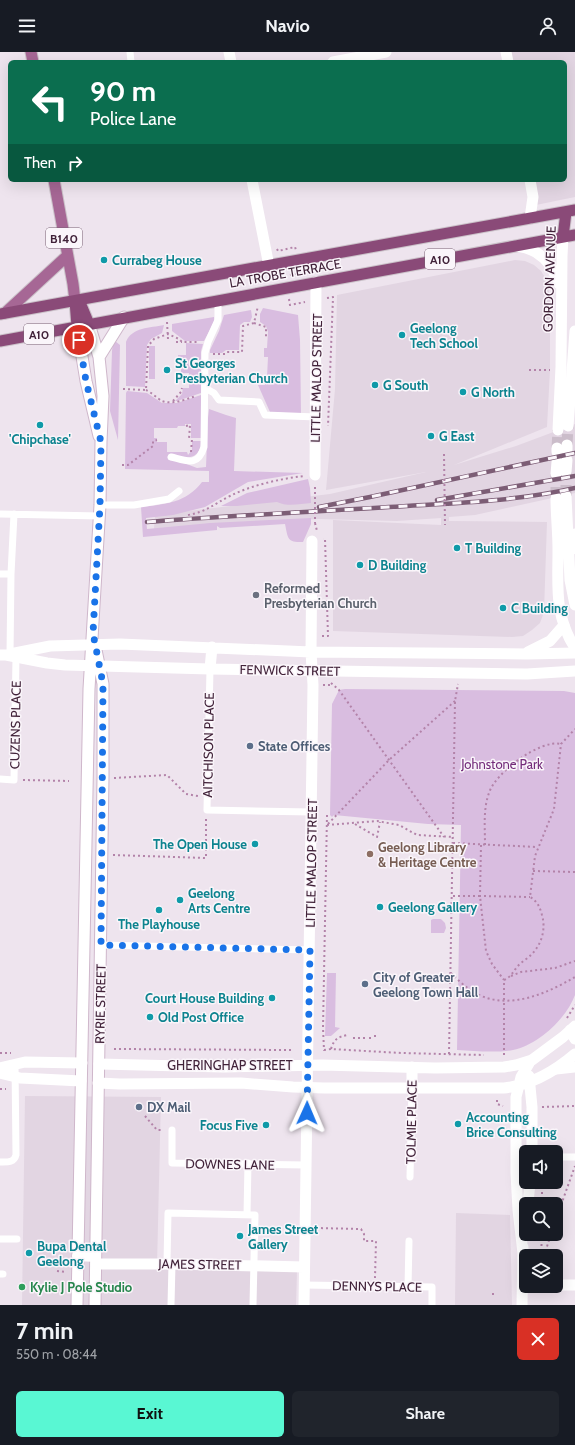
<!DOCTYPE html>
<meta charset="utf-8">
<style>
body{margin:0;font-family:Cabin,sans-serif;background:#20242c;color:#f1f3f6;height:100vh;display:flex;flex-direction:column;font-size:15px;white-space:nowrap}
*{box-sizing:border-box;margin:0}
p{font-size:13px;color:#9ea1a6}
.icon{flex:none;width:22px;height:22px;fill:none;stroke:currentColor;stroke-width:2;stroke-linecap:round;stroke-linejoin:round}
.map{position:relative;height:1253px;overflow:hidden}
.drawer{display:flex;flex-direction:column;background:#171b24;flex:1}
.drawer>*{flex:none}
.guide{position:absolute;left:8px;top:8px;width:559px;height:122px;border-radius:6px;box-shadow:0 4px 16px #0002;background:#0b6e4f;color:#fff;overflow:hidden}
.fabs{position:absolute;left:519px;top:1093px;display:grid;gap:8px}
.fabs a{display:grid;place-items:center;width:44px;height:44px;border-radius:6px;background:#171b24;box-shadow:0 4px 16px #0002;font-size:20px}
.pin{position:absolute;display:grid;place-items:center;width:34px;height:34px;color:#fff;margin:-17px;border:2px solid #fff;border-radius:50%;box-shadow:0 1px 4px #0007}
.me{position:absolute;width:44px;margin:-22px;rotate:1deg;stroke-linejoin:round;filter:drop-shadow(0 0 3px #0008)}
.turn{display:flex;align-items:center;gap:14px;height:84px;padding:0 16px;font-size:18px}
.turn .icon{width:52px;height:52px;stroke-width:2.5}
.turn b{display:block;font-size:28px;line-height:34px}
.then{display:flex;align-items:center;height:38px;padding:0 16px;background:#0003;gap:8px;font-size:15px}
.round{display:grid;place-items:center;flex:none;width:42px;height:42px;border-radius:6px;background:#20242c}
.overview{display:flex;align-items:center;justify-content:space-between;height:68px;padding:0 16px}
h1{font-size:24px;font-weight:700;line-height:30px}
.action{display:flex;gap:8px;margin-top:auto;padding:8px 16px}
.action a{flex:1;height:46px;border-radius:6px;background:#59f7d3;color:#111;font-size:16px;font-weight:700;line-height:46px;text-align:center}
.action a+a{background:#20242c;color:#f1f3f6}
header{display:flex;justify-content:space-between;align-items:center;height:52px;padding:0 16px;background:#171b24;font-size:18px;font-weight:700}
.map>svg:first-child{display:block}
</style>
<header><svg class="icon" aria-label="menu" viewBox="0 0 24 24"><path d="M4 6h16M4 12h16M4 18h16"/></svg>Navio<svg class="icon" aria-label="person" viewBox="0 0 24 24"><circle cx="12" cy="8" r="4"/><path d="M4 21q1-7 8-7t8 7"/></svg></header>
<div class="map">
<svg width="575" height="1253" viewBox="0 0 575 1253">
<rect width="100%" height="100%" fill="#eee4ee"/>
<path fill="#e2d5e2" d="M510 0H575V145L536 153 532 128H565V10H511Z
M515 208 525 209 534 213 541 219 546 227 550 244V318L547 375 454 413 516 394 575 372V441L475 463 449 465V469L547 470 544 560 540 571 532 578 523 584 512 585 333 579V468L441 473V466L397 469 319 467 154 477 155 463 330 442 426 420 326 438 335 337 337 243Z
M25 1044 161 1045 157 1214 297 1219 296 1253H22Z
M456 1161 510 1163 512 1253H455Z"/>
<path fill="#d9bde0" d="M263 256 298 263 300 288 301 362 270 360 258 333H265V325H267L268 305H264V296H267L268 280 266 274 260 270V262Z
M251 258 252 265 250 270H244L240 273 239 298H226L222 301H210V298L219 279 224 263Z
M214 265V270L204 289H185L172 279V272Z
M164 273 162 281 151 287 147 293 145 335 126 334V290C132 275 150 276 164 273Z
M115 289 120 293 118 388 110 359 112 299 113 291Z
M186 291 203 292 201 299V341L177 349H175L182 342 183 336H189V321H181V308H178V303H186Z
M149 294H155V327H149Z
M127 339 147 341 162 351H177L201 343V386H191V372H185V374H178L177 376H154V386H157V390H167V400H187L188 403 192 398V389H201C201 408 186 406 171 406L197 416 206 415 208 366 209 357 226 363 236 366 234 419 303 421 248 430 205 455 173 463 146 466 147 477 210 471 311 466V472L303 490C287 491 288 486 285 472L220 476 217 474V478L143 485 141 455C166 452 186 451 202 430H209V419L125 417 126 341Z
M308 427 310 436 311 451C300 452 287 455 277 450L237 454H221L247 441Z
M345 637 564 639 575 641V943C566 967 538 993 513 998 495 1001 475 999 457 998L461 773 428 772 334 763 332 765 330 763 332 652 339 638Z
M433 867H441L445 871 446 876 444 881H431V868Z
M327 921H336L335 975 340 976 331 984H325Z"/>
<g fill="none" stroke-linecap="round" stroke-linejoin="round">
<path stroke="#cbbdca" stroke-width="11" stroke-dasharray="11 5.5" stroke-linecap="butt" d="M567 393 568 374
M557 396 558 378
M566 444V420
M556 446V422"/>
<g stroke="#cfb7cb" stroke-width="13">
<path id="secondary" d="M77 274 86 329 99 384
M99 305 124 265
M77 1253 89 637 100 453 101 390 103 344 99 305 89 272
M95 1253 103 725V632L95 593"/>
</g>
<g stroke="#cac1c8" stroke-width="13">
<path id="primary" d="M31 0 33 10
M54 128 73 232 75 249
M5 261 67 204"/>
</g>
<g stroke="#cac1c8" stroke-width="13">
<path id="trunk" d="M563 185 566 160
M79 248 89 272
M75 249 77 274
M0 262 575 158
M0 289 575 183"/>
</g>
<path stroke="#b383a9" stroke-width="2" stroke-dasharray="2 3" stroke-linecap="butt" d="M277 197 278 199 295 195 296 198
M290 223 300 221V218
M327 246 333 245 328 374
M289 247 290 253 305 250
M167 270 168 287
M254 271 266 275V287
M176 290H182
M213 302H225L227 300H242L243 274 254 271 258 254
M529 318H550
M215 327H231
M123 337 146 338 148 294 154 287 168 282 179 287 182 290H199
M146 338C151 340 158 347 162 349 174 353 186 347 196 344
M173 349 181 340 182 336
M186 374 190 373 189 387
M191 400 192 387
M122 413H128L153 394V389L157 388
M188 463C206 460 214 452 230 444 252 433 279 427 304 424
M315 471 317 479
M322 584H328L325 487H323
M331 631 339 638 444 785
M323 633H333
M114 726 167 723 186 742 198 744
M23 728 69 729
M327 763 323 976 324 998 331 997 401 1001 484 1003
M328 772 389 708 455 649
M355 772 377 785 380 770
M327 773 377 769 399 773 417 783 454 785
M453 791 537 795
M481 793 480 844 530 845
M485 793C485 776 483 757 489 741 495 721 540 687 561 692
M113 803 206 806V767
M533 819 575 820
M453 844H480L486 899 492 912 504 928
M451 921C458 928 466 936 475 941 508 959 546 942 575 925
M511 924 521 920 555 916 575 909
M567 966 575 953
M375 983V987
M354 987V983
M359 987V983
M364 987V983
M370 987V983
M114 997 291 998
M331 997C334 987 338 985 347 983
M0 1001H11
M449 1002 455 649 458 632
M504 1003V928C511 925 513 920 517 915 521 910 527 907 531 903 542 892 546 877 542 863 540 855 537 849 530 845L535 804 554 757 561 692 575 677
M0 1037H6
M497 1048V1052L503 1054
M542 1055 575 1054
M145 1064 157 1078H163
M542 1152V1135
M556 1167 575 1114
M316 1176 361 1177 364 1182V1189H376L375 1226
M541 1204 542 1182
M544 1204 551 1182
M57 1219 66 1220
M492 1242H497"/>
<path stroke="#fff" stroke-width="7" d="M130 0 131 10
M205 336 214 341 219 348 259 350 265 363 316 365
M171 405C187 409 198 415 204 395L205 301 208 290 218 268V248
M100 453H134L169 447 179 439
M0 462 100 464
M573 499 575 480
M0 522H11
M10 602 11 522 14 462
M210 617 207 758 311 760
M0 727 14 728 16 605
M101 893 310 898
M172 1078V1111L306 1113
M556 1105H575
M0 1110C7 1110 14 1111 16 1103L15 1012
M410 1125 412 1035
M247 1163 248 1111
M0 1187H17
M167 1211 168 1161 255 1163 253 1253
M0 1222H3
M304 1233 432 1235V1253
M408 1235 409 1189
M171 1253 172 1212"/>
<path stroke="#fff" stroke-width="10" d="M77 1204 96 1205"/>
<path stroke="#fff" stroke-width="11" d="M229 0 231 10
M506 0 508 10
M333 10 386 0
M252 128 269 214
M530 128 533 145 530 166
M315 423 316 230
M528 600 550 589 564 573
M10 602 50 594 120 592 311 600 527 602 575 601
M0 603H6L47 611 65 613 210 617 527 622 575 619
M210 617 212 595
M556 1017 575 1015
M96 1212H172L304 1215
M556 1233H575
M304 1253 313 633 311 600 312 489"/>
<path stroke="#fff" stroke-width="11" d="M517 194C540 197 552 211 559 232
M568 374 575 279
M558 378 561 315 562 204 563 185
M567 398V393
M557 400V396
M566 420 567 408
M556 422 557 410
M566 444 570 528 575 553
M556 446C556 463 558 480 558 498 558 534 554 563 575 596
M570 978 575 987
M99 1012 224 1015 322 1013 435 1016 504 1015 516 1013 532 1008 563 985 575 974
M412 1015V1035
M0 1016 25 1010 82 1011
M0 1021 20 1026 81 1029
M529 1024 532 1055V1100
M98 1031 120 1032 241 1031 293 1035 324 1036H504C532 1033 554 1020 575 1002
M528 1152 530 1130
M523 1201 518 1158 516 1121V1045L521 1025 531 1008
M522 1253 523 1195"/>
<use href="#secondary" stroke="#fff" stroke-width="11"/>
<use href="#primary" stroke="#a66795" stroke-width="11"/>
<use href="#trunk" stroke="#8a4a78" stroke-width="11"/>
<g stroke="#7c5d75" stroke-width="4.5">
<path id="rail" d="M437 448 575 424
M319 455 370 445 575 401
M147 470C227 464 308 460 389 455 451 451 514 450 575 436"/>
</g>
<use href="#rail" stroke="#faf5fa" stroke-width="3" stroke-dasharray="9" stroke-linecap="butt"/>
<path stroke="#b383a9" stroke-width="2" stroke-dasharray="2 3" stroke-linecap="butt" d="M444 402 445 473
M315 435V471"/>
</g>
<g fill="none" stroke-linecap="round" stroke-linejoin="round">
<path stroke="#1a73e8" stroke-width="7" stroke-dasharray="0 12.6" d="M79 288 86 329 101 390 100 453 93 581 103 632 101 893 310 898 307 1061"/>
</g>
<g fill="#0f9aa8" stroke="#faf5fa" stroke-width="1.5">
<circle cx="104" cy="208" r="4"/>
<circle cx="402" cy="283" r="4"/>
<circle cx="167" cy="318" r="4"/>
<circle cx="375" cy="333" r="4"/>
<circle cx="463" cy="340" r="4"/>
<circle cx="40" cy="373" r="4"/>
<circle cx="431" cy="384" r="4"/>
<circle cx="457" cy="496" r="4"/>
<circle cx="360" cy="513" r="4"/>
<circle cx="503" cy="556" r="4"/>
<circle cx="255" cy="792" r="4"/>
<circle cx="180" cy="848" r="4"/>
<circle cx="380" cy="855" r="4"/>
<circle cx="159" cy="858" r="4"/>
<circle cx="272" cy="946" r="4"/>
<circle cx="150" cy="965" r="4"/>
<circle cx="458" cy="1072" r="4"/>
<circle cx="266" cy="1073" r="4"/>
<circle cx="240" cy="1184" r="4"/>
<circle cx="29" cy="1201" r="4"/>
</g>
<circle fill="#6b7280" stroke="#faf5fa" stroke-width="1.5" cx="256" cy="543" r="4"/>
<g fill="#5c6f8a" stroke="#faf5fa" stroke-width="1.5">
<circle cx="250" cy="694" r="4"/>
<circle cx="365" cy="932" r="4"/>
<circle cx="139" cy="1055" r="4"/>
</g>
<circle fill="#8d6e63" stroke="#faf5fa" stroke-width="1.5" cx="370" cy="802" r="4"/>
<circle fill="#2e9e5b" stroke="#faf5fa" stroke-width="1.5" cx="22" cy="1235" r="4"/>
<g text-anchor="middle" dominant-baseline="central" stroke-width="3" stroke-linejoin="round" paint-order="stroke">
<g fill="#faf5fa" stroke="#786173" stroke-width="1">
<rect x="46" y="176" width="36" height="20" rx="3"/>
<rect x="425" y="197" width="30" height="20" rx="3"/>
<rect x="24" y="272" width="30" height="20" rx="3"/>
</g>
<g font-size="12" font-weight="bold" fill="#412239">
<text x="64" y="186">B140</text>
<text x="440" y="207">A10</text>
<text x="39" y="282">A10</text>
</g>
<g font-size="13" font-weight="bold" fill="#0d838f" stroke="#faf5fa" text-anchor="start">
<text x="112" y="208">Currabeg House</text>
<text x="410" y="276">Geelong<tspan x="410" dy="15">Tech School</tspan></text>
<text x="175" y="311">St Georges<tspan x="175" dy="15">Presbyterian Church</tspan></text>
<text x="383" y="333">G South</text>
<text x="471" y="340">G North</text>
<text x="439" y="384">G East</text>
<text x="40" y="387" text-anchor="middle">'Chipchase'</text>
<text x="465" y="496">T Building</text>
<text x="368" y="513">D Building</text>
<text x="511" y="556">C Building</text>
<text x="247" y="792" text-anchor="end">The Open House</text>
<text x="188" y="841">Geelong<tspan x="188" dy="15">Arts Centre</tspan></text>
<text x="388" y="855">Geelong Gallery</text>
<text x="159" y="872" text-anchor="middle">The Playhouse</text>
<text x="264" y="946" text-anchor="end">Court House Building</text>
<text x="158" y="965">Old Post Office</text>
<text x="466" y="1065">Accounting<tspan x="466" dy="15">Brice Consulting</tspan></text>
<text x="258" y="1073" text-anchor="end">Focus Five</text>
<text x="248" y="1177">James Street<tspan x="248" dy="15">Gallery</tspan></text>
<text x="37" y="1194">Bupa Dental<tspan x="37" dy="15">Geelong</tspan></text>
</g>
<g font-size="13" fill="#412239" stroke="#faf5fa">
<text transform="translate(285 221) rotate(-10)">LA TROBE TERRACE</text>
<text transform="translate(549 227) rotate(-88)">GORDON AVENUE</text>
<text transform="translate(316 326) rotate(-89)">LITTLE MALOP STREET</text>
<text transform="translate(290 618) rotate(1)">FENWICK STREET</text>
<text transform="translate(15 673) rotate(-89)">CUZENS PLACE</text>
<text transform="translate(208 693) rotate(-89)">AITCHISON PLACE</text>
<text transform="translate(311 811) rotate(-89)">LITTLE MALOP STREET</text>
<text transform="translate(100 952) rotate(-89)">RYRIE STREET</text>
<text x="230" y="1013">GHERINGHAP STREET</text>
<text transform="translate(411 1070) rotate(-89)">TOLMIE PLACE</text>
<text transform="translate(230 1112) rotate(1)">DOWNES LANE</text>
<text transform="translate(200 1212) rotate(1)">JAMES STREET</text>
<text transform="translate(377 1234) rotate(1)">DENNYS PLACE</text>
</g>
<g font-size="13" font-weight="bold" fill="#5b616d" stroke="#faf5fa" text-anchor="start">
<text x="264" y="536">Reformed<tspan x="264" dy="15">Presbyterian Church</tspan></text>
</g>
<g font-size="13" font-weight="bold" fill="#4e5e75" stroke="#faf5fa" text-anchor="start">
<text x="258" y="694">State Offices</text>
<text x="373" y="925">City of Greater<tspan x="373" dy="15">Geelong Town Hall</tspan></text>
<text x="147" y="1055">DX Mail</text>
</g>
<g font-size="13" fill="#732b7a" stroke="#faf5fa">
<text x="502" y="712">Johnstone Park</text>
</g>
<g font-size="13" font-weight="bold" fill="#785e54" stroke="#faf5fa" text-anchor="start">
<text x="378" y="795">Geelong Library<tspan x="378" dy="15">&amp; Heritage Centre</tspan></text>
</g>
<g font-size="13" font-weight="bold" fill="#27864d" stroke="#faf5fa" text-anchor="start">
<text x="30" y="1235">Kylie J Pole Studio</text>
</g>
</g>
</svg>
<div class="fabs">
<a><svg class="icon" aria-label="sound" viewBox="0 0 24 24"><path d="M4 9h4l5-4v14l-5-4H4zM17 9q2 3 0 6"/></svg></a>
<a><svg class="icon" aria-label="search" viewBox="0 0 24 24"><circle cx="10" cy="10" r="6"/><path d="M15 15l6 6"/></svg></a>
<a><svg class="icon" aria-label="layers" viewBox="0 0 24 24"><path d="M12 4l9 5-9 5-9-5zM3 14l9 5 9-5"/></svg></a>
</div>
<div class="pin" style="left:79px;top:288px;background:#d93025"><svg class="icon" aria-label="arrive" viewBox="0 0 24 24"><path d="M6 21V4h12l-3 4 3 4H6"/></svg></div>
<svg class="me" style="left:307px;top:1061px" viewBox="-20 -20 40 40"><path d="M0-17L14 15 0 8-14 15z" fill="#1a73e8" stroke="#fff" stroke-width="4"/></svg>
<div class="guide">
<div class="turn"><svg class="icon" aria-label="left" viewBox="0 0 24 24"><path d="M17 20v-9H6M10 6l-5 5 5 5"/></svg><div><b>90 m</b>Police Lane</div></div>
<div class="then">Then<svg class="icon" aria-label="right" viewBox="0 0 24 24"><path d="M7 20v-9h11M14 6l5 5-5 5"/></svg></div>
</div>
</div>
<section class="drawer">
<div class="overview"><div><h1>7 min</h1><p>550 m · 08:44</p></div><a class="round" style="background:#d93025;color:#fff"><svg class="icon" aria-label="close" viewBox="0 0 24 24"><path d="M6 6l12 12M18 6L6 18"/></svg></a></div>
<div class="action"><a>Exit</a><a>Share</a></div>
</section>
